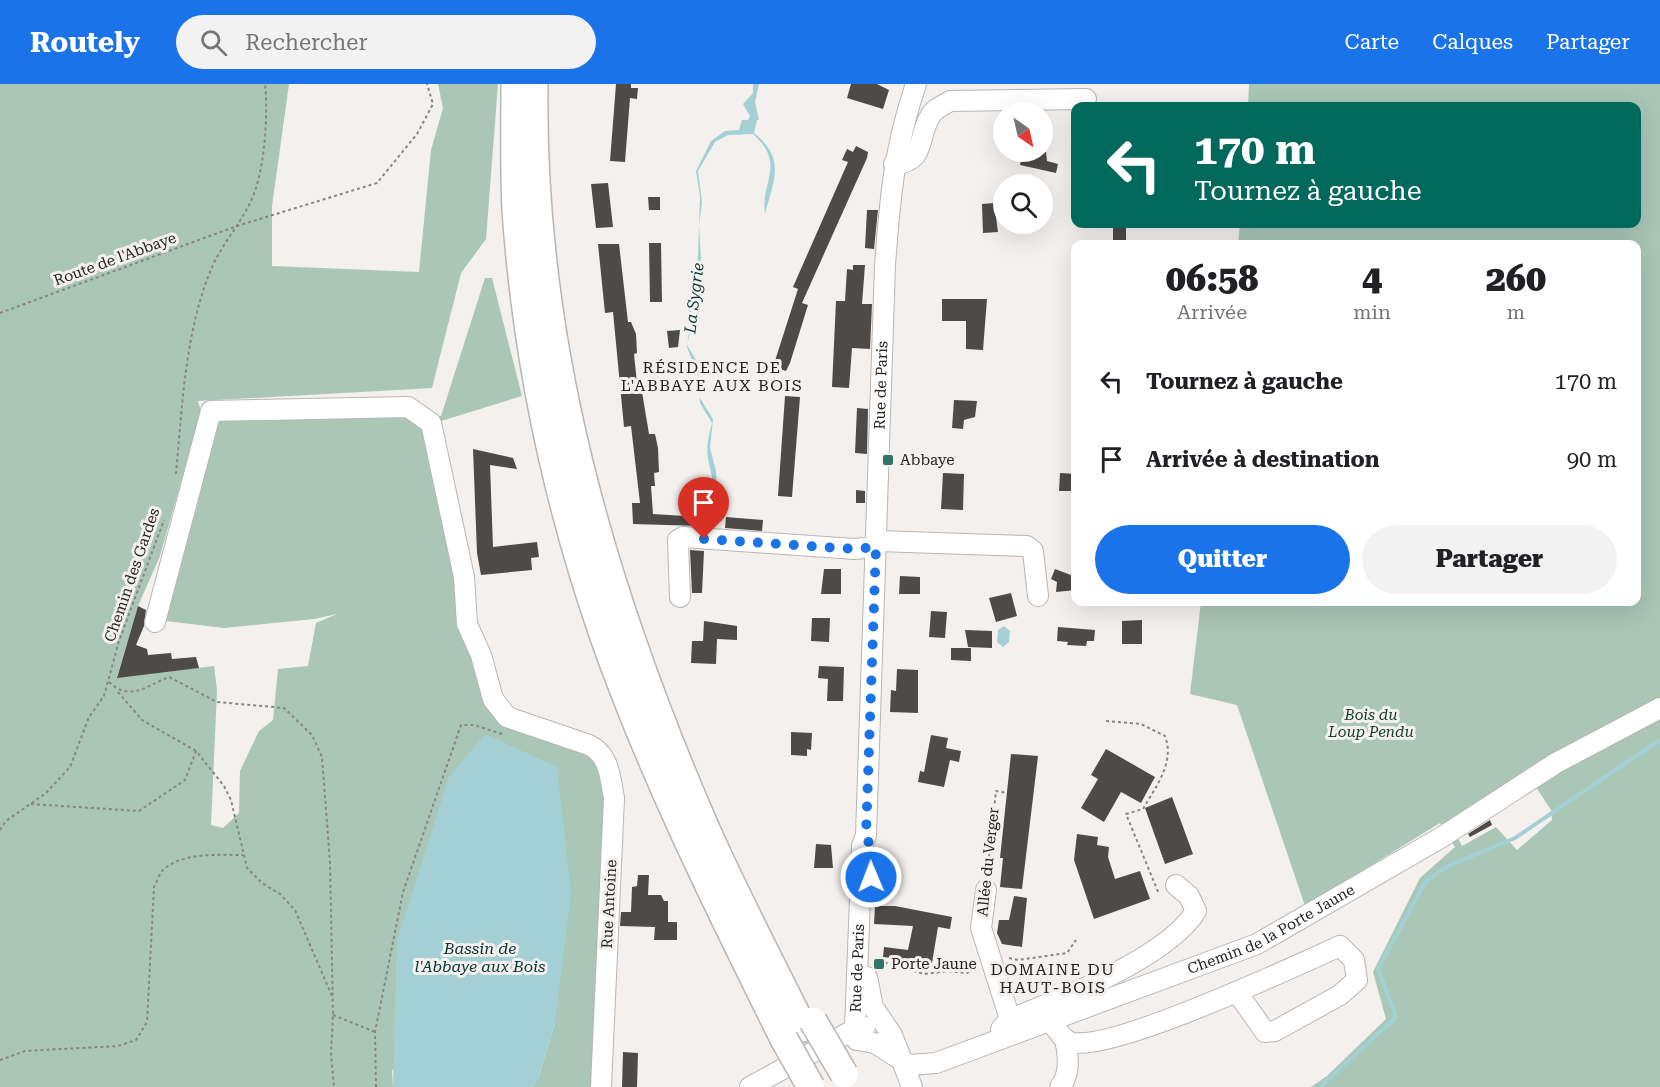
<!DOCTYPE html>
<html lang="fr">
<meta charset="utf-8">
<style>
body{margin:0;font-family:"Roboto Serif",serif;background:#f2f2f2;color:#202124;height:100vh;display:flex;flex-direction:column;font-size:22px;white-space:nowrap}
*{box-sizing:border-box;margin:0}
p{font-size:20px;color:#757577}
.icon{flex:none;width:33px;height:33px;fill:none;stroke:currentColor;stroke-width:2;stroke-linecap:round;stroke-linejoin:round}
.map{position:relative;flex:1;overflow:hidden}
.drawer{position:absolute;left:1071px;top:156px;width:570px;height:366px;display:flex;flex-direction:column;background:#fff;border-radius:12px;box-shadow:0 6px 24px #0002}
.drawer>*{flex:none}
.guide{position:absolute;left:1071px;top:18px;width:570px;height:126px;border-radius:12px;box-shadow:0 6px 24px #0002;background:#00695c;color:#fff;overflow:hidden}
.needle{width:39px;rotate:146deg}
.buttons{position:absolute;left:993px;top:18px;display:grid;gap:12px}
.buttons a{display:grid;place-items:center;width:60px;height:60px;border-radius:50%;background:#fff;box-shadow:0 6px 24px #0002;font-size:30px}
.pin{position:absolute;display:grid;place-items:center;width:51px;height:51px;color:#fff;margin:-62px -26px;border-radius:50% 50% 50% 0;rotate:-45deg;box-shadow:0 0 6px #0007}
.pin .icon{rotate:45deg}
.me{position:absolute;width:66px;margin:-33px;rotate:359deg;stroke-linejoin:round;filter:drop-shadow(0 0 4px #0008)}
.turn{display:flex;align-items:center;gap:21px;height:126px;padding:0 24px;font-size:27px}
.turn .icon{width:78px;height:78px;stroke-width:2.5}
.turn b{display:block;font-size:42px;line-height:51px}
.eta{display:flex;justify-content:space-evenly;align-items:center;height:102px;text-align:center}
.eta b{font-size:36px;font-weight:800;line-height:42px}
.cta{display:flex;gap:12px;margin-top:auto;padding:12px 24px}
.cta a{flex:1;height:69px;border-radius:36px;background:#1a73e8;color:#fff;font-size:24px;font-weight:800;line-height:69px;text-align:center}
.cta a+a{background:#f2f2f2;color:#202124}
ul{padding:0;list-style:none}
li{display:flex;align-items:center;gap:18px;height:78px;padding:0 24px}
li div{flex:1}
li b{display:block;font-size:22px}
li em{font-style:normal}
header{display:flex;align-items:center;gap:36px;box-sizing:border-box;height:84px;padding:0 30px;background:#1a73e8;color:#fff}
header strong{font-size:28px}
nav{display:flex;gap:33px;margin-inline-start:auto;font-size:21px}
.search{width:420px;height:54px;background:#f2f2f2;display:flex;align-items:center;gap:15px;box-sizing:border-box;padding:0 21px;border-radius:33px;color:#757577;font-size:22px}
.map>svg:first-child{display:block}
</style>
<header>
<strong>Routely</strong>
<div class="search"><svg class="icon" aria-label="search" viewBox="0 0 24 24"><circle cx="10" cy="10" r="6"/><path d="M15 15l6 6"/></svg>Rechercher</div>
<nav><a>Carte</a><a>Calques</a><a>Partager</a></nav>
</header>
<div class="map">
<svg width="1660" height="1003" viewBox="0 0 1660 1003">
<rect width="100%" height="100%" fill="#f4f0ee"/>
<path fill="#a9c6b7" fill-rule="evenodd" d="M0 0H289L272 122V182L419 188 431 66 443 24 438 0H498L486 155 461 189 432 304 198 317 201 327 160 472 138 522 117 593 214 582 217 606 211 741 223 744 239 729 240 687 259 647 273 636 278 585 308 582 316 539 337 530 314 535 224 544 165 537 198 419 215 341 222 334 441 332 485 194H492L522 312 425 342 488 625 496 633 595 671 606 687 594 1003H533L539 992 555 939 392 986 393 1003H0Z
M1249 0H1660V1003H1311L1327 992 1386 935 1373 888 1420 794 1455 763 1440 739 1305 822 1237 621 1190 610 1201 518H1636V160H1238L1240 140H1636V22H1248ZM1534 700 1551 726 1552 736 1517 766 1496 743 1462 762 1455 748Z"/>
<path fill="#a4d0d5" d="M753 0H759L755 18 759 36H757L754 49C787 75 773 98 765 130 760 97 787 81 753 50L728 51 715 58 698 87 702 119 699 141 701 175 691 219V244L687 261 698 279 700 314 713 335 710 364 716 387 717 408 715 439 711 447 707 438 709 409H712C714 392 710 388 708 374 706 361 709 351 712 339L700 319 699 295 687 263 690 238 688 222 696 191 698 170 700 113 696 87 711 57 725 47 739 46 742 36H748L750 32 743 20 753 9Z
M1004 542 1010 547 1009 558 1003 563 997 558 998 546Z
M485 650 557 683 571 810 555 939 539 992 533 1003H393L397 857 449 693Z"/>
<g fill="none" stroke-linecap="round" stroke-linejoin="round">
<path stroke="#a4d0d5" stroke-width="4" d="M1320 1003 1396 933 1378 885 1425 798 1448 782 1515 754 1660 656"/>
</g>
<path fill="#4d4a48" d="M616 0H631V4H638L637 15 630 14 625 78 610 77Z
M851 0H877L889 6 883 25 847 14Z
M856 62 868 68 867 74 802 219 808 221 790 279 786 287 773 283 798 205 793 203 848 78 842 76 847 65 853 68Z
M1023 68H1046L1047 77 1058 80 1056 89 1020 81Z
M608 99 613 143 596 144 591 100Z
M648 113H660V126H649Z
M994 119 998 148 983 149 982 120Z
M867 126H878L874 165 865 164Z
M1113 140H1126V160H1113Z
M649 159H661L662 218H650Z
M598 160H619L628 238H631L636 250 637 269 634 270 638 309 642 308 649 350H655L658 364 659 388 654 389 655 402H651L653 430 701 433 700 442 633 440 632 419H640L631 342 624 343 613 228 605 229Z
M853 181H865L862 220H872L870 265 852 264 849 304 832 303 836 217H845L847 185 853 186Z
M942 215H987L983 266 966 265V237H942Z
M680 246 678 263 669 264 667 247Z
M785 312 800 313 792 413 778 412Z
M954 316 977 317 975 333 964 336 963 345 952 344Z
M857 324 868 325 867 370 855 369Z
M473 365 513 374 517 385 490 381 493 463 537 458 539 473 531 474 532 486 481 491 477 469Z
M943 389 964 390 963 426 941 425Z
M1060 389 1076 390V407H1059Z
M856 406 865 407V419H856Z
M726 433 763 436 762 447 725 444Z
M690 466 704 467 702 509H692Z
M824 485H841V510H821Z
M1055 485 1076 493V506L1056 508 1057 498 1051 495Z
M900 492 920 493V510H899Z
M1011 509 1017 532 996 538 989 514Z
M138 522 146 526 144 542 136 561 147 565 148 571 171 569 172 575 196 573 199 584 117 594Z
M931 527 947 528 945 554 929 553Z
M812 534H830L829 558 811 557Z
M1142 536V560H1122V537Z
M704 537 737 542V556L717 555 716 580 691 579 692 557H703Z
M1058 543 1095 546 1094 557H1087L1086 562 1067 561 1068 558 1057 557Z
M965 546 992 547V564L968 563Z
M951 564H971V577L951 576Z
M819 582 844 583 843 617H827L828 595 818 594Z
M897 585 918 586V629L890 628 891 606 896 607Z
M791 648 812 649 811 666 807 665V672L791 671Z
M931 651 948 654 946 664 961 667 959 678 950 676 944 703 918 698 920 687 924 688Z
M1106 665 1155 693 1141 719 1121 708 1104 738 1081 724 1098 695 1091 691Z
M1011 670 1038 672 1022 805 1000 803 1003 774H1000Z
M1172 713 1193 770 1165 780 1145 724Z
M1490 736 1492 741 1470 753 1468 750Z
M1077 750 1098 753 1097 761 1109 763 1108 773 1115 795 1140 787 1150 815 1094 835 1074 776Z
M816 760 831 761 833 784H814Z
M638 791H649L648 811H661L664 817H668V838H677V856H654L655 843 620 842 621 828H631L632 803 637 802Z
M1014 812 1027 814 1022 863 1002 860 997 849 999 836H1009Z
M875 822H895L952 833 950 845 938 843 932 879 883 873 884 863 908 866 913 842 874 840Z
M623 968 638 969 637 1003H622Z"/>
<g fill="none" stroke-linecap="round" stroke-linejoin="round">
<g stroke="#b8b5b3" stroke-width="22">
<g id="minor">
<path d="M894 80C927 78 916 54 931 31 934 25 944 21 950 17L1086 15"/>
<path d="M877 457 1027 462 1033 467 1038 512"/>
<path d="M680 513 678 456 683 453 854 465 876 463"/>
<path d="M155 538 211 327 408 323 431 339 464 493 467 540 481 571 493 615 507 633 589 661C610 671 610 694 614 714L601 1003"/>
<path d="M986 806 981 844 1010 935 1001 945"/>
<path d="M867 893 873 923 892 951 912 1003"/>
<path d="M1010 935C1060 916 1168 873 1196 827L1189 812 1176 801"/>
<path d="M1051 938C1057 945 1062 955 1070 958 1109 970 1295 882 1340 862L1354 876 1357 896 1340 911 1275 947 1265 948 1237 908"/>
<path id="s1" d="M857 956 855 945 862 762 866 751 885 181C890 114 894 65 916 0"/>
<path id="s2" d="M857 956 875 959 909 981 936 979 1257 860 1442 753 1556 679 1660 624"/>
<path d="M750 1003 855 945 865 943"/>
<path d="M1060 1003C1070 991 1069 971 1065 956"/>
</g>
</g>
<g stroke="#b8b5b3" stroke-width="30">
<path id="highway" d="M515 0C515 42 514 84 516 126 526 269 556 414 603 550 652 690 718 822 784 955
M534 0C530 260 602 506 705 743 735 811 770 877 803 944"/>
</g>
<path stroke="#878483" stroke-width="2" stroke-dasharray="3 3" stroke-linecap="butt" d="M0 229 237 142 377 99 417 50 433 20 427 0
M176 390C182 325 185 249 210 188 221 159 247 134 256 104 265 76 268 29 265 0
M109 598C130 618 146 602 169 593L217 618 284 624 312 651 322 673 330 779 333 931 331 970 334 1003
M118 608 142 636 196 667 224 702 231 716 247 784 262 799 280 810 295 826 332 912
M1106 637 1141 640 1165 652C1175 679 1156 702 1143 725L1126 730 1159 810
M31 720 139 727 185 696 196 667
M0 746 6 737 46 709 70 683 89 633 104 612 119 557 164 436
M987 791 996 707 1007 709
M1009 874 1018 876 1067 869 1076 856
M873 875 924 890 948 887 967 889 976 882
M333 931 375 948
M0 976 25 967 118 962 136 956 147 938 154 803C157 798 159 790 163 786 182 768 218 771 243 771
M376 1003 375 948 403 808 461 641H474L502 650"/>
<use href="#minor" stroke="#fff" stroke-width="20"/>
<use href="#highway" stroke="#fff" stroke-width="27"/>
<g stroke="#b8b5b3" stroke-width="30" stroke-linecap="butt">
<path id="highway-bridge" d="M813 937 844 990
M784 955 811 1003"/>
</g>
<use href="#highway-bridge" stroke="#fff" stroke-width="27"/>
</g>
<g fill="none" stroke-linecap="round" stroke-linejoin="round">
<path stroke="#1a73e8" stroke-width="10" stroke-dasharray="0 18" d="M704 455 854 465 876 463 866 751 870 762 871 793"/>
</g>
<g fill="#337565" stroke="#f4f0ee" stroke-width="2">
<rect x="882" y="370" width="12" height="12" rx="3"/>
<rect x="873" y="874" width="12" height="12" rx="3"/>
</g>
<g text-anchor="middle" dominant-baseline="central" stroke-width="6" stroke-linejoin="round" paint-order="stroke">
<g font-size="15" fill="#242322" stroke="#f4f0ee">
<text transform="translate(115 175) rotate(-20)">Route de l'Abbaye</text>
<text stroke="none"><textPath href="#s1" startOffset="656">Rue de Paris</textPath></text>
<text transform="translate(132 491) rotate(-71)">Chemin des Gardes</text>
<text transform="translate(988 778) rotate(-84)">Allée du Verger</text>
<text transform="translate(609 820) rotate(-87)">Rue Antoine</text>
<text stroke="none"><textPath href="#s2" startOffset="447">Chemin de la Porte Jaune</textPath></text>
<text stroke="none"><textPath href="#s1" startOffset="72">Rue de Paris</textPath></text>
</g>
<g font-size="15" fill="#242322" stroke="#f4f0ee" text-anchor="start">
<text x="900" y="376">Abbaye</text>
<text x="891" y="880">Porte Jaune</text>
</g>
<g font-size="15" font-style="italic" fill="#0e3e2b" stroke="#f4f0ee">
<text x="1371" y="631">Bois du<tspan x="1371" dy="17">Loup Pendu</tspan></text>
</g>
<g font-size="16" font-style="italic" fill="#093538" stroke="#f4f0ee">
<text transform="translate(694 214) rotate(-83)">La Sygrie</text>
<text x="480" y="864">Bassin de<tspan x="480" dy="18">l'Abbaye aux Bois</tspan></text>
</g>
<g font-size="16" letter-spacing="1.5" fill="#242322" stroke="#f4f0ee">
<text x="712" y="283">RÉSIDENCE DE<tspan x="712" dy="18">L'ABBAYE AUX BOIS</tspan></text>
<text x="1053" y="885">DOMAINE DU<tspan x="1053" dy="18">HAUT-BOIS</tspan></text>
</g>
</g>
</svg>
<div class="buttons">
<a><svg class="needle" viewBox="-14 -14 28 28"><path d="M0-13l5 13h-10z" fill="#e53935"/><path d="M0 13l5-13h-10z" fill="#757577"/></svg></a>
<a><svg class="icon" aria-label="search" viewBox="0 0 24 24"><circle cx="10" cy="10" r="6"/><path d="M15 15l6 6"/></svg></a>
</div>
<div class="pin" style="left:704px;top:455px;background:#d93025"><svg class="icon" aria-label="arrive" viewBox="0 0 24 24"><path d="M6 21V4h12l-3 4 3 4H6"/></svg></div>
<svg class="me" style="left:871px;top:793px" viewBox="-20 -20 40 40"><circle r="17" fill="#1a73e8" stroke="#fff" stroke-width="3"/><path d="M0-11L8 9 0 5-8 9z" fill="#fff"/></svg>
<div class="guide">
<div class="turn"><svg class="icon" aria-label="left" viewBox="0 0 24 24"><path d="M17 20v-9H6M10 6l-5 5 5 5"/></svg><div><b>170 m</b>Tournez à gauche</div></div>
</div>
<section class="drawer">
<div class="eta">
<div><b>06:58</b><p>Arrivée</p></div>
<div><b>4</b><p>min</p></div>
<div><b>260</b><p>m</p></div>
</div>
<ul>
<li><svg class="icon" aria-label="left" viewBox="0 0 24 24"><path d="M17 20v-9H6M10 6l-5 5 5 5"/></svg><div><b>Tournez à gauche</b></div><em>170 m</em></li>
<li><svg class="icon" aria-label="arrive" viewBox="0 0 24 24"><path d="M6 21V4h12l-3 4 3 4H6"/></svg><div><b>Arrivée à destination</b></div><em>90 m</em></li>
</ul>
<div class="cta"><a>Quitter</a><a>Partager</a></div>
</section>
</div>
